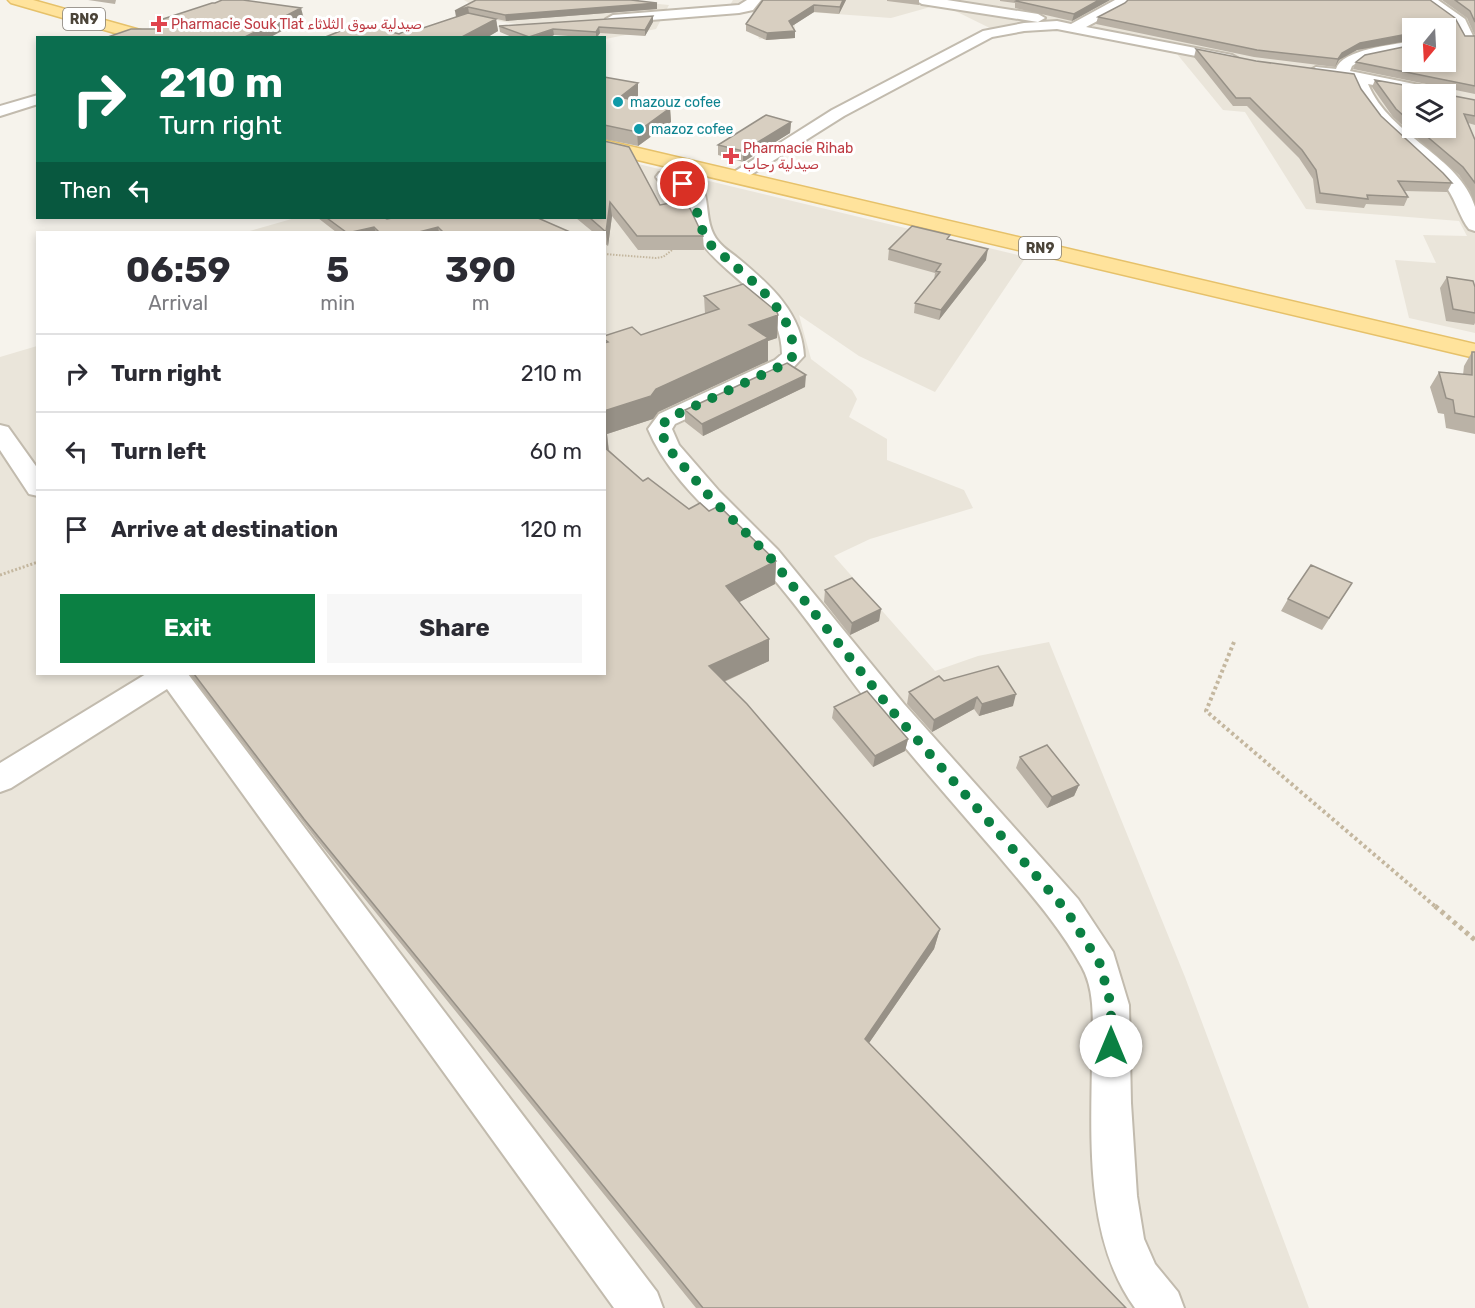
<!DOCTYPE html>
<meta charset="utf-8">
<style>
body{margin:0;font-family:Rubik,"Noto Sans Arabic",sans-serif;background:#f7f7f7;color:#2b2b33;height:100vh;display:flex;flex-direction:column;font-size:22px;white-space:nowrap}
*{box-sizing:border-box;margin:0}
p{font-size:20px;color:#7c7c81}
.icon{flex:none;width:33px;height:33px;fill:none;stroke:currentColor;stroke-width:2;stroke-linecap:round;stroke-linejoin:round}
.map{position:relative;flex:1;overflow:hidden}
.details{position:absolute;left:36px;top:231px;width:570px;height:444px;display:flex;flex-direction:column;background:#fff;border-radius:0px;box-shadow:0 3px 9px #0003}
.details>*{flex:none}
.banner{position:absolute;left:36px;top:36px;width:570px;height:183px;border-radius:0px;box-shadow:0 3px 9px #0003;background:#0b6e4f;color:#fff;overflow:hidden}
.needle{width:39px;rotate:198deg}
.tools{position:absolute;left:1402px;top:18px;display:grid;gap:12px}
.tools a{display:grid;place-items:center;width:54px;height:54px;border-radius:0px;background:#fff;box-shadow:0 3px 9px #0003;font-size:30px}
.pin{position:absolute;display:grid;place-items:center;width:51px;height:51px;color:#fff;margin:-26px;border:3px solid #fff;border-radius:50%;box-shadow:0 2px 6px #0007}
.me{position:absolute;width:66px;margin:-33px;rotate:0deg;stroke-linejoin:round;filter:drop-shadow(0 0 4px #0008)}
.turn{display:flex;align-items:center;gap:21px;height:126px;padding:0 24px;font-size:27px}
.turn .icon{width:78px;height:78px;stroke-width:2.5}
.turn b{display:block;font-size:42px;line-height:51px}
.then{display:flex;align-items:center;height:57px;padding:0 24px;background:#0003;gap:12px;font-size:22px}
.eta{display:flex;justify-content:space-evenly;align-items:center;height:102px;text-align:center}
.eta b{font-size:36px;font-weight:700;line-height:42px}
.primary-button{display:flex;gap:12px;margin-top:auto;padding:12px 24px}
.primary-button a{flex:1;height:69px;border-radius:0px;background:#0b8043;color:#fff;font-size:24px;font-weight:700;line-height:69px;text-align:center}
.primary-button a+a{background:#f7f7f7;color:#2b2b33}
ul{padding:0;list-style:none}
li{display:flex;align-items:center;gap:18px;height:78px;padding:0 24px;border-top:2px solid #e1e1e2}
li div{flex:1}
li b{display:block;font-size:22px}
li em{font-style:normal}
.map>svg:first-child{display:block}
</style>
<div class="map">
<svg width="1475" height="1308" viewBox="0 0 1475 1308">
<rect width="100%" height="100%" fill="#f6f3ec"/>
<path fill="#eae5da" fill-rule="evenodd" d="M464 0H617L669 5 656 29 605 39 604 38 591 37 499 21Z
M733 0H1475V333L1409 318 1395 260 1436 263 1423 235 1467 236 1459 221 1306 209 1245 112 1223 110 1177 54 1084 30 1059 28 1006 36 941 4 891 18 795 11V35L759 39 752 11 730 5ZM1413 28H1446V62H1413ZM1413 94H1446V128H1413Z
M605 156 1026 257 935 392 859 356 799 315 811 359 852 390 857 399 849 417 887 439V460L964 490 973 508 870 539 834 556 935 671 978 656 1049 642 1185 977 1309 1308H0V357L37 346 38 674H604V232H246L295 218H604Z"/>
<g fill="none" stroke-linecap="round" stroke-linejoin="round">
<g stroke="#c2bbae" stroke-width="4">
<path id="minor" d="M747 0H761L753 10 739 13 613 23 606 19 613 15 739 5Z
M915 0H947L1038 14 1045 18 1038 22 922 4Z
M1115 0H1129L1122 8 1086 27 1232 55 1239 59 1232 63 1057 29 1024 31 992 37 844 116 741 181H729L726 177 832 110 983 31 1024 23 1057 21 1071 24Z
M1422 0H1438L1465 19 1474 38 1472 41H1462L1454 24Z
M1413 41V49L1361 60 1352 66 1350 71 1449 91 1452 94 1446 98V94H1423L1368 84C1390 137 1460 156 1475 207 1475 214 1475 223 1475 231L1469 229 1466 225C1458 212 1454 196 1444 184 1419 154 1356 122 1353 81L1316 75 1309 71 1316 67 1336 69C1342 49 1394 45 1413 41Z
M38 95V104L0 116V106Z
M665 172 702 188C710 199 704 224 718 241 723 248 732 253 739 259 770 285 802 313 804 356L791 370 675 424 672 429 679 445 719 491 778 550 904 704 1078 899 1113 952 1129 1005 1131 1103 1137 1196 1144 1239 1155 1264 1178 1292 1184 1308H1135C1085 1240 1091 1140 1092 1060 1092 1030 1097 994 1082 967 1059 925 1027 890 997 854 959 810 921 767 884 722 841 670 804 611 758 561 721 520 670 482 648 429L659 414 775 360 782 354C781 278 685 273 687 194L659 181 656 177 659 173Z
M0 425 8 427 38 469V496L29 494 0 450Z
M146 674H188L657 1292 663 1308H614L167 689 11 788 0 792V763Z"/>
</g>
<g stroke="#e6c16a" stroke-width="3">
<path id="major" d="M8 0H33L158 35 160 38H132L11 3Z
M604 140 1475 344V358L604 152Z"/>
</g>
<path stroke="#c4b79f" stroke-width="2" stroke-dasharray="1.5 1.5" stroke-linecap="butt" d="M604 254 656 258 663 257 676 247"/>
<path stroke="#c4b79f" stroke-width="3" stroke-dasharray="2 2" stroke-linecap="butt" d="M0 575 38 562"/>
<path stroke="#c4b79f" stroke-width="4" stroke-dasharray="3 3" stroke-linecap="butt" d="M1234 642 1206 711 1437 908"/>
<path stroke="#c4b79f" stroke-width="5" stroke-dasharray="4 4" stroke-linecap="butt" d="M1435 906 1475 940"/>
<use href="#minor" fill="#fff" fill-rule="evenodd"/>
<use href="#major" fill="#ffe39c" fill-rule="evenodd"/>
</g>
<path fill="#bab2a6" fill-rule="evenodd" d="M88 0H116L115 4Z
M473 0H639L638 1 657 9 506 21 468 13 496 19 498 31 486 38H323L399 34 423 28 456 17 475 0Z
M763 0H846L839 14 814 12 792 26 795 31V38L766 40 746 31V24Z
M887 0H919V5L887 1Z
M1000 0H1110L1072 21 1015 8V3L1000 1Z
M1128 0H1430L1455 18 1465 36H1475L1467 18 1442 0H1475V94L1353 69 1356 62 1365 55 1413 45V62H1446V28H1413V40L1357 50 1339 60 1335 67 1254 57 1096 24 1098 17 1125 3Z
M653 16V22L645 36 600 33 597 38 554 35 548 38H514L500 32 499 26Z
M1196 49 1361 89 1381 116 1452 183 1447 192 1404 191 1408 197 1404 206 1366 204 1364 208 1316 203 1313 179 1299 158 1247 106H1233L1194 57Z
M604 77 638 96 633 100 670 108 671 122 638 146 604 139Z
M1375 80 1475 100V125L1468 123 1475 140V204L1470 191 1459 175 1393 117 1372 87ZM1413 94 1446 128H1413Z
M791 122 790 133 743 162 718 155V145Z
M604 141 660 205 703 236 704 250H638L612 216 608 246 604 243V232H593L576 218H604Z
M318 218H385L387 219 570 232H336Z
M949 240 986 260 939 320 914 313 915 303 934 280 935 273 888 260 889 249Z
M1447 277 1475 287V323L1474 325 1446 321 1440 288Z
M704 296 778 315 777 338 768 341V361L658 412 653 419 607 434 609 450 643 481 689 509 709 511 776 561 775 584 739 602 769 639V661L724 682 940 929 934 949 869 1043 1126 1308H696L317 840 190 674H604V336L641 335 705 314Z
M1472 352H1475V434L1446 428 1444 414 1438 413 1430 387 1439 372 1463 375 1464 366Z
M805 387 703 436 685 422V410Z
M1352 583 1322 630 1281 611 1288 599Z
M825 590 881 609 879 621 850 635 824 602Z
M944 681 1013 706 979 716 974 709 932 732 907 704 909 692Z
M834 707 908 739 905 751 873 767 832 718Z
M1020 757 1079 785 1074 796 1047 808 1016 768Z"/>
<path fill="#979187" d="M631 0H639L633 5 657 3V9L506 21 505 15Z
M843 0H846L839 14 840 7Z
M1099 0H1110L1072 21 1074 14Z
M814 5V12L789 28V21Z
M468 7 469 13 456 17 455 11Z
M301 8 304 19 269 38H243Z
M653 16V22L645 36V30Z
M496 19 498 31 486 38H460Z
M599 27 600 33 596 38V32Z
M553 29 554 35 548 38H529Z
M795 31V38L766 40 767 33Z
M1413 33V40L1357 50 1339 60 1335 67 1338 59 1342 53 1360 43Z
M638 83V96L621 110 620 97Z
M670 108 671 122 638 146 637 132Z
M791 122 790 133 743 162V151Z
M610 202 612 216 608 246 606 232Z
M374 227 376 232H352Z
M438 227 439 232H419Z
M988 249 986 260 939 320 941 310Z
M778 315 777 338 768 341V361L658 412 653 419 607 434 609 455 604 457V411L656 389 749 325Z
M806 375 805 387 703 436 702 424Z
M776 561 775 584 726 609V586Z
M881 609 879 621 850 635 852 623Z
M769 639V661L709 688V666Z
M1016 694 1013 706 979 716 982 704Z
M977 697 974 709 932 732 934 720Z
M908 739 905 751 873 767 875 756Z
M1079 785 1074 796 1047 808 1052 797Z
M940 929 934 949 860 1056 865 1039Z"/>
<path fill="#d8cfc1" stroke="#979187" stroke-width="1.5" d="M222 0H243L301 8 243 38H105L131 29H156L158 27 154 22 212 3H215Z
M476 0H631L657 3 505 15 468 7 455 11Z
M763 0H843L840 7 814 5 789 21 795 31 767 33 746 24Z
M1018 0H1099L1074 14 1016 1Z
M1128 0H1430L1455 18 1465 36H1475V86L1356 62 1365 55 1413 45V62H1446V28H1413V33L1360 43 1342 53 1338 59 1257 50 1098 17 1125 3Z
M1455 0H1475V22L1470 11Z
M468 13 496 19 460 38H323L360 23 399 34 411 28H423Z
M653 16 645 30 599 27 596 32 553 29 529 37 499 26Z
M1196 49 1256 61 1354 74 1361 89 1381 116 1443 173 1452 183 1398 181 1408 197 1367 195 1368 199 1320 193 1316 170 1302 150 1250 98H1236Z
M604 77 638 83 620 97 670 108 637 132 604 125Z
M1375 80 1426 89H1447L1449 95 1475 100V116L1464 114 1475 140V183L1463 167 1417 128H1446V94H1413V124L1396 109Z
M766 115 791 122 743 151 718 145Z
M604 141 629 147 660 205 686 200 703 236H637L610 202 606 232 590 218H604Z
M327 218H385L387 219 392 218H538L570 232H443L438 227 419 232H379L374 227 352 232H346Z
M912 226 950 235 947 239 988 249 941 310 915 303 940 272 936 271 941 264 889 249Z
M1447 277 1473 281 1475 287V313L1453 309Z
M743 284 777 312 778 315 749 325 768 338 656 389 651 396 604 411V348H605L604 343 608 342 604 339V336L632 327 641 335 719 309 704 296Z
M1472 352H1475V417L1455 413 1453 400 1446 398 1439 372 1472 375Z
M787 363 806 375 702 424 685 410Z
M604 447 643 481 648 478 689 509 700 503 709 511 719 506 776 561 726 586 769 639 709 666 747 704 940 929 865 1039 1126 1308H703L304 819 194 674H604Z
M1311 565 1352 583 1329 618 1288 599Z
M852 578 881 609 852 623 825 590Z
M998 666 1016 694 982 704 977 697 934 720 909 692 939 676 944 681Z
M867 691 908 739 875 756 834 707Z
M1047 745 1079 785 1052 797 1020 757Z"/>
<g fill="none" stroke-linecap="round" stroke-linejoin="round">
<path stroke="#0b8043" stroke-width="10" stroke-dasharray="0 18" d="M683 184 696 192C695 210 699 226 708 241 712 248 722 254 728 260 756 284 796 315 793 356L783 365 667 419 660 429 668 448 710 497 769 556 893 712 1066 910 1100 964 1111 1005V1046"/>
</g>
<g fill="#e0444e" stroke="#fff" stroke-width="2">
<path d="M156 15h6v6h6v6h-6v6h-6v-6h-6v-6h6z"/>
<path d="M728 147h6v6h6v6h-6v6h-6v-6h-6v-6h6z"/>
</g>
<g fill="#0f9aa8" stroke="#fff" stroke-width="2">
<circle cx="618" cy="102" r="6"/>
<circle cx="639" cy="129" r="6"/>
</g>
<g text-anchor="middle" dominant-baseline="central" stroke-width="6" stroke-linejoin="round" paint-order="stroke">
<g fill="#fff" stroke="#817c74" stroke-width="1.5">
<rect x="63" y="8" width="42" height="22" rx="4.5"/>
<rect x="1019" y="237" width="42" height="22" rx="4.5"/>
</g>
<g font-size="14" font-weight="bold" fill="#4b4439">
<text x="84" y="19">RN9</text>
<text x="1040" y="248">RN9</text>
</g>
<g font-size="14" fill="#be3a42" stroke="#fff" text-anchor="start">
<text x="171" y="24">Pharmacie Souk Tlat صيدلية سوق الثلاثاء</text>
<text x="743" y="148">Pharmacie Rihab<tspan x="743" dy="16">صيدلية رحاب</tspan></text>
</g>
<g font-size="14" fill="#0d838f" stroke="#fff" text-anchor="start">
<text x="630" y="102">mazouz cofee</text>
<text x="651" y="129">mazoz cofee</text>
</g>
</g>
</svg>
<div class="tools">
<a><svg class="needle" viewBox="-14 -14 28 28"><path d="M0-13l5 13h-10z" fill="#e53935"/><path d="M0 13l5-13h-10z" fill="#7c7c81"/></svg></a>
<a><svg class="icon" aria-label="layers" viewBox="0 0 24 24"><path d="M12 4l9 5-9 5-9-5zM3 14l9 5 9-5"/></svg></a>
</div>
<div class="pin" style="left:683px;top:184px;background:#d93025"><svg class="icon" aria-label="arrive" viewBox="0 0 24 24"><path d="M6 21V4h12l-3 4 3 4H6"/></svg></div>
<svg class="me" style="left:1111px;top:1046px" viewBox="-20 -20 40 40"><circle r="19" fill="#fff"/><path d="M0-13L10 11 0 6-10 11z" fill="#0b8043"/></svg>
<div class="banner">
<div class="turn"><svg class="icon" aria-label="right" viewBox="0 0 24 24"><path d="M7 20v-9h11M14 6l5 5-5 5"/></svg><div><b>210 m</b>Turn right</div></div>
<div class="then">Then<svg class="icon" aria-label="left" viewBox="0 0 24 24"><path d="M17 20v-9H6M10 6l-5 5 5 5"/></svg></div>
</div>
<section class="details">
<div class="eta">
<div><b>06:59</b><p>Arrival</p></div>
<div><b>5</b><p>min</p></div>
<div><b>390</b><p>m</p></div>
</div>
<ul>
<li><svg class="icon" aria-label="right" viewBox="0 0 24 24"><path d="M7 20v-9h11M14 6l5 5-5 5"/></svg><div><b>Turn right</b></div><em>210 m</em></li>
<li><svg class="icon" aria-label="left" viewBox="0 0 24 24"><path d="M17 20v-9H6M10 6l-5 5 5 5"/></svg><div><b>Turn left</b></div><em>60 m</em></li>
<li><svg class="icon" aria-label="arrive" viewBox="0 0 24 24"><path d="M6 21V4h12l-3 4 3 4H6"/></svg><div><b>Arrive at destination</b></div><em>120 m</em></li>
</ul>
<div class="primary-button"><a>Exit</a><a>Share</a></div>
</section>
</div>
